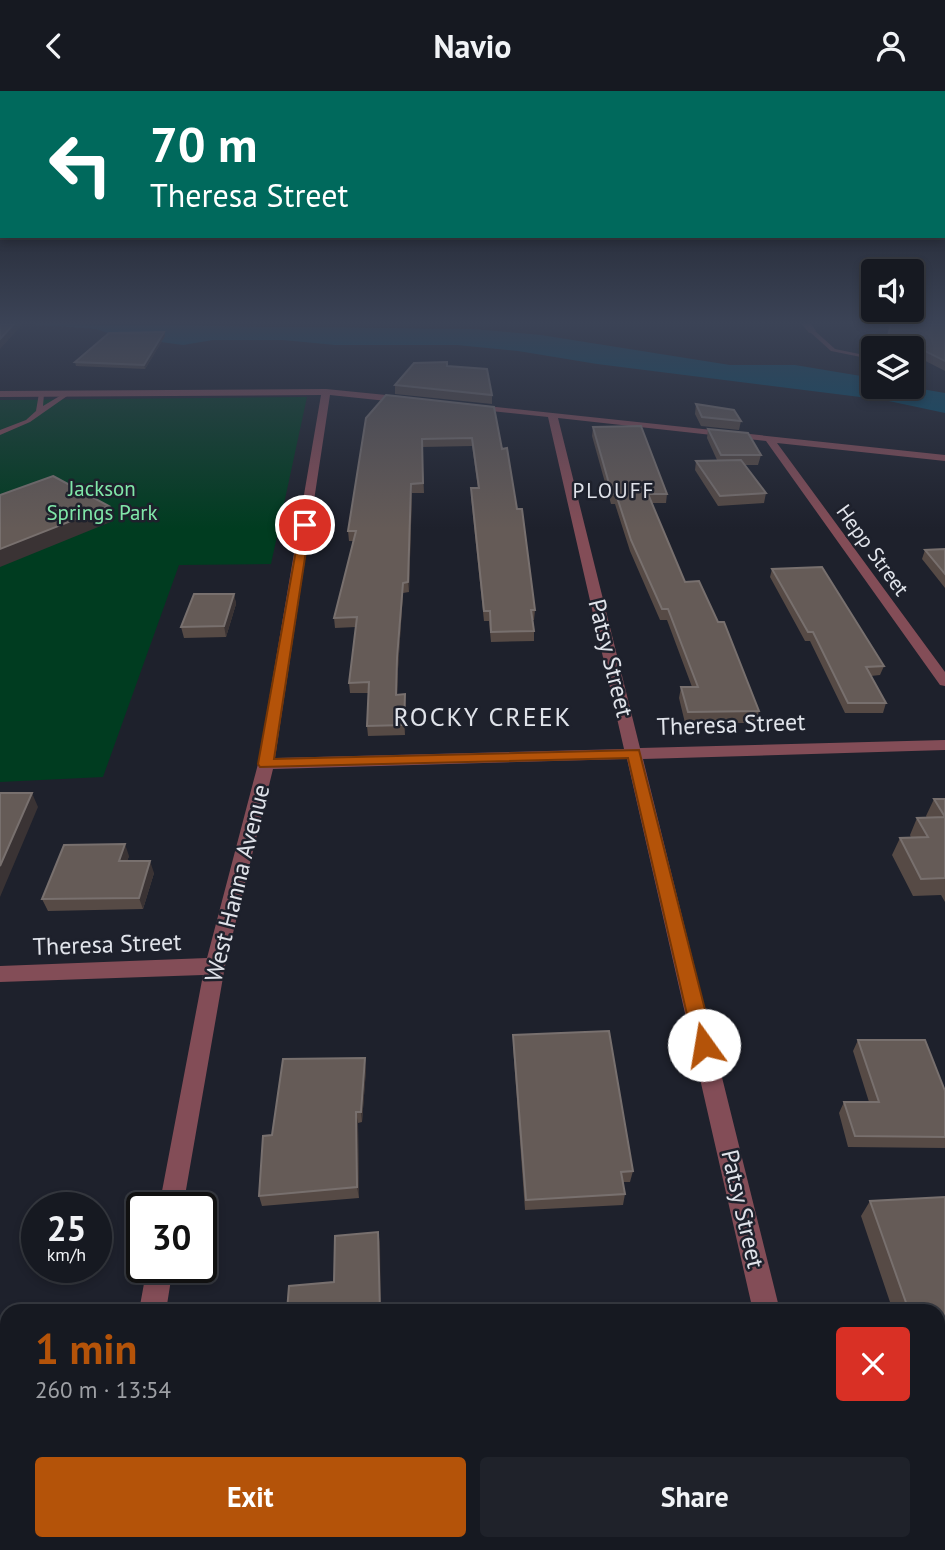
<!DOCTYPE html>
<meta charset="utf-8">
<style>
body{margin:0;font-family:"PT Sans",sans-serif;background:#1f222a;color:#f1f3f6;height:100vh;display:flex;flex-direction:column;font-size:26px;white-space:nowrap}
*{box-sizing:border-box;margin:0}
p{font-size:23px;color:#9ea0a5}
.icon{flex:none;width:38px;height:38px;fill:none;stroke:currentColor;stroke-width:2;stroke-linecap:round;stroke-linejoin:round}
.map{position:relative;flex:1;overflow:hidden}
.details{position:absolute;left:0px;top:1213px;width:945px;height:247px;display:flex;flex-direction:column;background:#161921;border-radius:21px 21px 0 0;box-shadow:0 4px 10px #0003,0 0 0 2px #35383f}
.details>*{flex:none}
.banner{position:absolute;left:0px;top:0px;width:945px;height:147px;box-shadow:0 4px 10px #0003,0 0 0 2px #35383f;background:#00695c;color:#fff;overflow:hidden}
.tools{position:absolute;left:861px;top:168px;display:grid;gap:14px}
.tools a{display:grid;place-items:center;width:63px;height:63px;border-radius:7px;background:#161921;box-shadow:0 4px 10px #0003,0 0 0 2px #35383f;font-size:35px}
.speed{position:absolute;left:21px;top:1101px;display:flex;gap:14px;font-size:35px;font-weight:700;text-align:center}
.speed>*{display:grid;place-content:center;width:91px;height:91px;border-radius:50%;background:#161921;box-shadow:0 4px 10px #0003,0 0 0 2px #35383f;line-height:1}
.speed small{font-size:18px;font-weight:400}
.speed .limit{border:4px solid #111;border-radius:10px;background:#fff;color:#111}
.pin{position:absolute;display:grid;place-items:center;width:60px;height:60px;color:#fff;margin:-30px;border:4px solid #fff;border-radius:50%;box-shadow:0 2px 7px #0007}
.me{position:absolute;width:77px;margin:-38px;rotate:347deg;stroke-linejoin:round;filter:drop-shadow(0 0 5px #0008)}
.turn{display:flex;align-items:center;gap:24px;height:147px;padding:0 35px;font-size:32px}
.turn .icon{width:91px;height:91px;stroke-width:2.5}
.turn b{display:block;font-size:49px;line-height:60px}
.round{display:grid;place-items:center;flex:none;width:74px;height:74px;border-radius:7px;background:#1f222a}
.overview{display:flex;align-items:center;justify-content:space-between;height:119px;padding:0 35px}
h1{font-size:42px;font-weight:700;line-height:52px;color:#b45309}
.cta{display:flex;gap:14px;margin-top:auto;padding:14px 35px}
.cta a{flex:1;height:80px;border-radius:7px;background:#b45309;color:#fff;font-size:28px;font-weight:700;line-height:80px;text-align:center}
.cta a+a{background:#1f222a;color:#f1f3f6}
header{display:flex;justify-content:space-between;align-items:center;height:91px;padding:0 35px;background:#161921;font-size:32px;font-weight:700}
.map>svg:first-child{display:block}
</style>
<header><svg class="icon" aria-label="back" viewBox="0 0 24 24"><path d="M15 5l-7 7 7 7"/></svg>Navio<svg class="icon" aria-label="person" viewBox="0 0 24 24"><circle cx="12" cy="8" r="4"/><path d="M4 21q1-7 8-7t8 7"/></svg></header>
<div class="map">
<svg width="945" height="1459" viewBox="0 0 945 1459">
<rect width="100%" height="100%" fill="#1e212c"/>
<path fill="#003c20" d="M307 306 271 473 179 474 103 686 0 691V309Z"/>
<path fill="#034f6d" d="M30 233 474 238 541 244 730 274H795L873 287V296H910L945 302V322L884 309 597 273 518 260 457 254H335L283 249H213L183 254 117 245 96 238Z"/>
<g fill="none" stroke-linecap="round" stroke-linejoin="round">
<path fill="#834d57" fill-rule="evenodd" d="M810 239H814L835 258 869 265 866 267 831 260 810 241Z
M68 300 71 302 70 303 30 331 0 344V339L26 329 36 320 39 302 44 303 43 315Z"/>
<path fill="#834d57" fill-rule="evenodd" d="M802 233H811L816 240 809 242Z
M326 298 406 306 411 309 406 312 330 304 275 667 624 658 548 326 472 318 467 315 469 313 945 364V370L777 352 945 581V595L940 594 766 350 558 327 640 657 945 649V659L643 668 780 1220H753L627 668 273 678 225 875 183 1116H159L203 884 0 891V875L207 867 258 673 321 304 0 306V300Z
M147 1176H173L166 1220H139Z
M94 1452H126L125 1459H93Z
M807 1452H839L841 1459H809Z"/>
</g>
<path fill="#564a45" d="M885 233H945V280L912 263V257H885L890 237Z
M164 241 165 245 145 278 76 275 75 271Z
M447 275 492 304V313L395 303V294Z
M386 304 502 358 517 418 535 519 534 529H533L534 540V550L491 551 489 530H484L471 406V397H478L472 355 422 356 424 402H412L409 501 403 502 398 578 397 604 405 603V644L368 645 367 635 368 602H350L349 592 356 536 335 537 334 527 353 450H349L348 440Z
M696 313 741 330 739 339 701 335 695 323Z
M593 336 667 403 666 412H652L685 491 759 620 756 632H685L679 607 681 596H692L667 529H660L630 460 615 413H611L592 345Z
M708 338 761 364 758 374H745L766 402 764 412 718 415 695 379 696 370 717 369 707 347Z
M945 458V497L922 468 925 459Z
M772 478 884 575 880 584 871 585 886 612 883 622H845L810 550H805L770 486Z
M234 503 236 513 226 546 184 547 181 536Z
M934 708H945V811L941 804 913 805 892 764 900 747H911L910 744 917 727H927L926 725Z
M129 765 127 770 154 782 143 818 48 820 42 808Z
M513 944 633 1080 630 1091H623L625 1103 623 1114 525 1119 513 955Z
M858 949 945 1000V1057L848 1056 839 1022 844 1011H869L853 960Z
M366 978 362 1031 358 1032 359 1107 262 1115 259 1105 272 1044Z
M945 1106V1350H939L938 1220H893L861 1125 870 1110Z"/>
<path fill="#3a3334" d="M14 233H23L0 258V248Z
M164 241 165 245 145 278 144 274Z
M411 393 412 402 409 501 408 491Z
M109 415 113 430 0 476V458Z
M403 492V502L398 578 397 614V567Z
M234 503 236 513 226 546 224 535Z
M405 603 406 614 405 644 404 634Z
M32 702 38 716 0 806V775Z
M125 753 129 765 123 782 119 770Z
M150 770 154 782 143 818 139 807Z
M365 967 366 978 362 1031 361 1021Z
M356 1021 358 1032 359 1107 357 1096Z
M378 1141 380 1151 381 1220H380Z"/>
<path fill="#655b57" stroke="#78706e" stroke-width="2" d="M0 233H14L0 248Z
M891 233H945V270L911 253V257H885Z
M164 241 144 274 75 271 109 242Z
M447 271V275L487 278 492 304 395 294 414 272Z
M386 304 494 316 502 358 507 357 517 418H522L535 519H531L534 540 491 541 490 520H484L471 397H479L472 347 422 348 423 392 411 393 408 491 403 492 397 567 396 604 405 603 404 634 367 635 369 591 349 592 357 526 334 527 356 440H348L366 327Z
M696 313 734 319 741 330 702 326Z
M641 335 667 403H648L685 491 699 490 718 531H724L759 620 688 621 681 596H698L668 518H662L631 449 616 403H612L593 336Z
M708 338 748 342 761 364H721Z
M741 369 766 402 720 405 696 370Z
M53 385 109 415 0 458V404Z
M945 458V483L925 459Z
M822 476 884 575 866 576 886 612H848L813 541H808L772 478Z
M194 503H234L224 535 181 536Z
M0 702H32L0 775Z
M934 708H945V787L921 788 900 747 928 746 917 727 945 726Z
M125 753 119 770H150L139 807 42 808 64 754Z
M609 940 633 1080 621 1081 625 1103 526 1109 513 944Z
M858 949H925L945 1000V1046L855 1045 844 1011H879Z
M365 967 361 1021H356L357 1096 259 1105 263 1045 272 1044 283 968Z
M945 1106V1319L938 1300V1220H909L870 1110Z
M378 1141 380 1220H287L289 1195 334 1191 335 1145Z
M514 1452H612L613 1459H502V1454Z"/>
<linearGradient id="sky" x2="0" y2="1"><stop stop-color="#101218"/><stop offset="0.53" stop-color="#3b4356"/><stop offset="1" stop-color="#3b4356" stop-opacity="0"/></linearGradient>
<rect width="945" height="438" fill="url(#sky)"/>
<path fill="#b45309" stroke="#753606" stroke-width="2" d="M301 431 310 434 274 668 639 659 714 954 711 960 704 963 697 960 694 954 628 667 260 676 258 673Z"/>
<g text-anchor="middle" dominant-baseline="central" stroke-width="5" stroke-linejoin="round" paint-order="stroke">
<g font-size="21" fill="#80e7a9" stroke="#1e212c">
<text x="102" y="397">Jackson<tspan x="102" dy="24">Springs Park</tspan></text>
</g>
<g font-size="21" letter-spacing="2" fill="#e0e3ea" stroke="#1e212c">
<text x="614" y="399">PLOUFF</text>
</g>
<g font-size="21" fill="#e0e3ea" stroke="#1e212c">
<text transform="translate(873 459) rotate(54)">Hepp Street</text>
</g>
<g font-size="24" fill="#e0e3ea" stroke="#1e212c">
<text transform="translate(611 567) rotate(76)">Patsy Street</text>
<text transform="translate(731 633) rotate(-2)">Theresa Street</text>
<text transform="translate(237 792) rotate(-76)">West Hanna Avenue</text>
<text transform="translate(107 853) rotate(-2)">Theresa Street</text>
<text transform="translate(743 1118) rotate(77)">Patsy Street</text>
</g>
<g font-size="26" letter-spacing="2" fill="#e0e3ea" stroke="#1e212c">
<text x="483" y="625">ROCKY CREEK</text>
</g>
</g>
</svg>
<div class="tools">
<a><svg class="icon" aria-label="sound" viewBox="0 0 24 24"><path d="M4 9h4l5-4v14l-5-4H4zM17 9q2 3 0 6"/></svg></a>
<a><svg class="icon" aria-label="layers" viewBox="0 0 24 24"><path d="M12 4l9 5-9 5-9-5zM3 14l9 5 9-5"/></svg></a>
</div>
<div class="speed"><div>25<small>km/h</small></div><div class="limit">30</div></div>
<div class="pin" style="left:305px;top:434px;background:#d93025"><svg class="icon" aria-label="arrive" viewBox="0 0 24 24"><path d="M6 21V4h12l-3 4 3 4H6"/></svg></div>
<svg class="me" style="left:704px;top:954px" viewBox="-20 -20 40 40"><circle r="19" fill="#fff"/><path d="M0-13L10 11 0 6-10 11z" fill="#b45309"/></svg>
<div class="banner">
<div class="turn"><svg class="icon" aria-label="left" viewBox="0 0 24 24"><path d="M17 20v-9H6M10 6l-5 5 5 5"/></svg><div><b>70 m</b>Theresa Street</div></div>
</div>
<section class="details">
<div class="overview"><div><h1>1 min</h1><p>260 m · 13:54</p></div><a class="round" style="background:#d93025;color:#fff"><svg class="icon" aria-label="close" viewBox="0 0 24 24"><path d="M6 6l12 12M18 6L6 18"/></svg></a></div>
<div class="cta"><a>Exit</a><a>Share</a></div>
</section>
</div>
